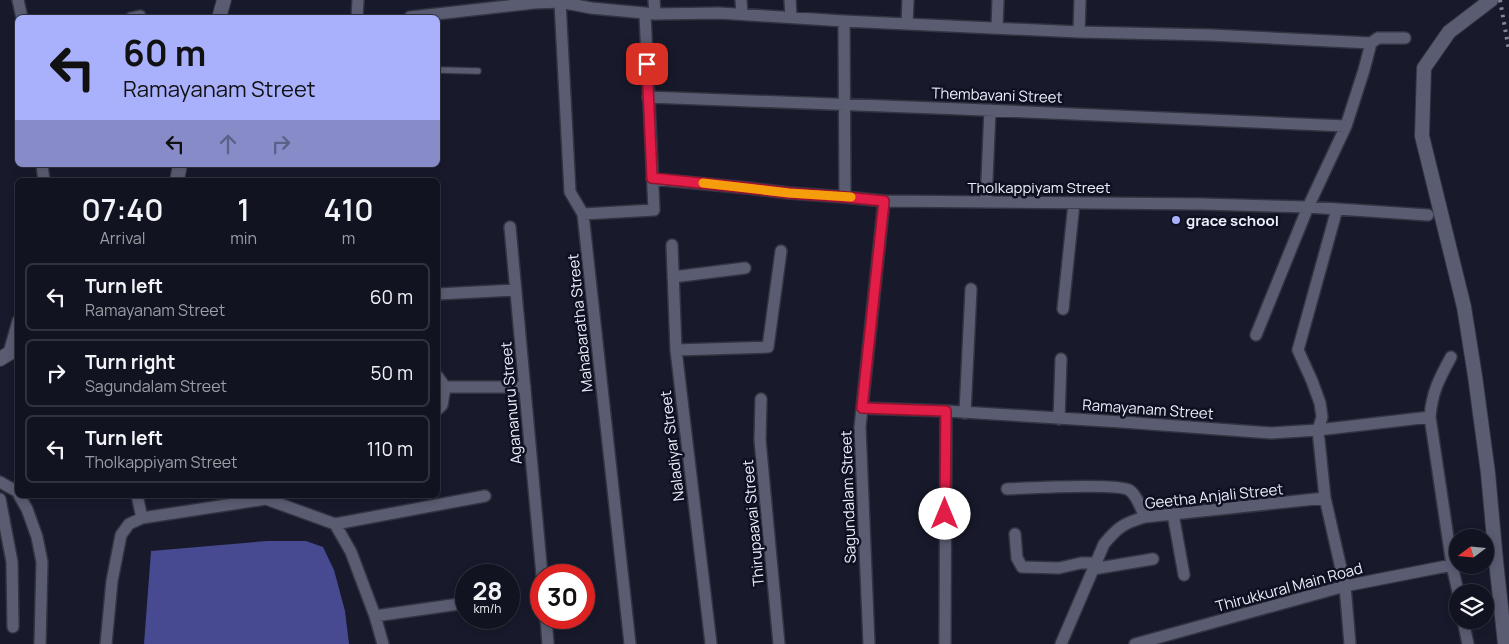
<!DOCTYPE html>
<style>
body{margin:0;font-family:Manrope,sans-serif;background:#1b1c29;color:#f1f3f6;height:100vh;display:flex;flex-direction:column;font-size:19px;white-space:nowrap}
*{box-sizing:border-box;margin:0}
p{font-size:16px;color:#9c9ea5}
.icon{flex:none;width:28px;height:28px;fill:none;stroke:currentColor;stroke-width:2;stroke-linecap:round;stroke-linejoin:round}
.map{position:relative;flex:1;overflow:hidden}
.drawer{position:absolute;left:15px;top:178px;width:425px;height:320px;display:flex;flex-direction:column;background:#121320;border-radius:8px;box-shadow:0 2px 8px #0003,0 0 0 1px #31323e}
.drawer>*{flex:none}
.top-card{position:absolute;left:15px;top:15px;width:425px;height:152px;border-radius:8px;box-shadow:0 2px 8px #0003,0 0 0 1px #31323e;background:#a9b0fc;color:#111;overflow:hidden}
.needle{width:32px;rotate:254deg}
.buttons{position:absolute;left:1449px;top:529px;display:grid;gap:10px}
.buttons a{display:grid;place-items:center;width:45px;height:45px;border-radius:50%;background:#121320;box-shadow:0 2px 8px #0003,0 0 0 1px #31323e;font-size:25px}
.speed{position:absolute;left:455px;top:564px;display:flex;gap:10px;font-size:25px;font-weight:700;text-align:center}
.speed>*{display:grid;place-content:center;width:65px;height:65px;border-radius:50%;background:#121320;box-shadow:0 2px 8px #0003,0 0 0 1px #31323e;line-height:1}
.speed small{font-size:12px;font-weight:400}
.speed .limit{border:8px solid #d22;background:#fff;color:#111}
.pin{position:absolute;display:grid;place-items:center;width:42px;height:42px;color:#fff;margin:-21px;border-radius:10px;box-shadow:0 2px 8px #0006}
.me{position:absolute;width:55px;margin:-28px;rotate:0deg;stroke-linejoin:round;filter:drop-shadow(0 0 4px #0008)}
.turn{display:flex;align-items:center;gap:18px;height:105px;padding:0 25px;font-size:22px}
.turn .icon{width:65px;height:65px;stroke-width:2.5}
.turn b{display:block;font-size:35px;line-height:42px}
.lanes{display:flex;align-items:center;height:48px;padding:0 25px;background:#0003;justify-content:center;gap:25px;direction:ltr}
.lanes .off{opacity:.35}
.eta{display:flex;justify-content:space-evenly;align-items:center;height:85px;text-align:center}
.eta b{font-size:30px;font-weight:600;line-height:35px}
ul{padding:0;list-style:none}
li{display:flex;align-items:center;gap:15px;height:68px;margin:0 10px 8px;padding:0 15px;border:2px solid #31323e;border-radius:8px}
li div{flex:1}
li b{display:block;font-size:19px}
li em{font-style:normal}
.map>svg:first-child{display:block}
</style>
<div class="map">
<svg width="1509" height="644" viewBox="0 0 1509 644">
<rect width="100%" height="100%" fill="#18192b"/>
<path fill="#474991" d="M267 541H306L323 547 334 570 345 611 349 644H144L151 551Z"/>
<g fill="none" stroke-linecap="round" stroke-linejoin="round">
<g stroke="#323441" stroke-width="8">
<path id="service" d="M438 70 478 71"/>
</g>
<g stroke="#323441" stroke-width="14">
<path id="minor" d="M18 0 22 18
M654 0 655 14
M741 0 742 14
M790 0 791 17
M560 2 570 192 583 214 630 644
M410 17 534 3 560 2 591 8 655 14 719 13 844 21 1079 32 1211 35 1371 43 1378 38H1405
M131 18 140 16
M357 18 358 0
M844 21 845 197
M907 24 908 0
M997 28 998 0
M1079 32 1080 0
M648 97 961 109 1346 126
M42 165 44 180
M652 179 748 188 789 193 845 197 884 201 1202 204 1308 207 1428 215
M986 202 990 110
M1337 209 1298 350 1312 381 1320 403 1322 417 1318 430 1325 498 1345 586 1350 644
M583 214 654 210 645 14
M510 227 542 575
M672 245 676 350 711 644
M673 277 745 268
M438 294 516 290
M1063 309 1074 203
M1256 335 1308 207 1346 126 1364 70 1371 43
M676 350 768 347 781 251
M9 353 18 321
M1451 357C1439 379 1432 392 1430 417L1452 565 1458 592
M438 377 445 387
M761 399 760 440 779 644
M862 408 946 411 1122 422 1271 433 1318 430 1430 417
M438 409 442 405 445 387H525
M965 413 971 289
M1059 419 1061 359
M0 482 18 492
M1007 489C1027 488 1117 483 1129 490 1137 495 1141 509 1145 517
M19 495 27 509 37 537 42 562 40 644
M137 495 142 518 266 499
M265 495 266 499 335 524 351 552 375 616 383 644
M0 499 12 562 13 627
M1173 514 1184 575
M335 524 485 496
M1015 534 1017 558 1022 567 1059 568 1081 563H1096
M1093 569 1153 559
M375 616 466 603
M546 618 548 644
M1463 620 1468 644
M106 644 112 581 121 535 129 524 142 518
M869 644 860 427 884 201
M945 644 946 411
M1061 644 1104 544C1118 527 1124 523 1145 517L1325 498
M1135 644 1345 586 1452 565"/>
</g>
<g stroke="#323441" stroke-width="16">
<path id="tertiary" d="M1491 0 1449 32 1424 68 1422 136 1464 307 1475 376 1488 473 1496 561 1505 644
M219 18 224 0
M177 180 180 165
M0 359 18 348"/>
</g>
<use href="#service" stroke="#5a5d72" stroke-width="5.5"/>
<use href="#minor" stroke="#5a5d72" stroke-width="11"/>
<use href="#tertiary" stroke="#5a5d72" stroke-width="14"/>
<path stroke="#828493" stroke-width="4" stroke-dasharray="2.5 5" stroke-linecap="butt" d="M1500 0 1509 51"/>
</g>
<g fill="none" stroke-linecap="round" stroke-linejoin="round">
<g stroke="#92132f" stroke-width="12">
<path id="route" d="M647 64 652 178 748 188 789 193 845 197 884 201 862 408 946 411 945 514"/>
</g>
<use href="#route" stroke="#e11d48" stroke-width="9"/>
<path stroke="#f59e0b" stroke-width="9" d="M703 183 789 193 851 197"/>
</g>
<circle fill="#a9b0fc" stroke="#0f1021" stroke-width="2" cx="1176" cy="220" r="5"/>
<g text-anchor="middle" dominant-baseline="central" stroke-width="5" stroke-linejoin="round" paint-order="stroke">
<g font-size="15" fill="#eceefb" stroke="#0f1021">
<text transform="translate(997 95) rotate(2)">Thembavani Street</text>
<text x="1039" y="187">Tholkappiyam Street</text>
<text transform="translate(580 323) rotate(-96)">Mahabaratha Street</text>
<text transform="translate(511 403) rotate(-95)">Agananuru Street</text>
<text transform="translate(1148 409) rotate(4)">Ramayanam Street</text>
<text transform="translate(672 446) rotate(-97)">Naladiyar Street</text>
<text transform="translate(1214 496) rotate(-6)">Geetha Anjali Street</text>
<text transform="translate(848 497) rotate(-92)">Sagundalam Street</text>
<text transform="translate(753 523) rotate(-95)">Thirupaavai Street</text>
<text transform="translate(1289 587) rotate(-15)">Thirukkural Main Road</text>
</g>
<g font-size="15" font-weight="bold" fill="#eceefb" stroke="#0f1021" text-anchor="start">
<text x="1186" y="220">grace school</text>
</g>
</g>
</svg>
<div class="buttons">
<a><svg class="needle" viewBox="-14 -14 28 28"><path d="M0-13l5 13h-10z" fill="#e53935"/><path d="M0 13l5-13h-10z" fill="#9c9ea5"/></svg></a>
<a><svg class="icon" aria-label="layers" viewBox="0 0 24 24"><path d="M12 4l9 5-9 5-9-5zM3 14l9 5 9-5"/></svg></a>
</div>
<div class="speed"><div>28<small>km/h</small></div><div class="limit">30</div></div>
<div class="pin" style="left:647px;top:64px;background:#d93025"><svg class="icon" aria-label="arrive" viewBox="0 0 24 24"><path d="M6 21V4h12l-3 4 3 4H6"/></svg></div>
<svg class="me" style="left:945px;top:514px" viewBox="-20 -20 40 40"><circle r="19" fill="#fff"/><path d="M0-13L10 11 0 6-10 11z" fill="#e11d48"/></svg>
<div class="top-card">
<div class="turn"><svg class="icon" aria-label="left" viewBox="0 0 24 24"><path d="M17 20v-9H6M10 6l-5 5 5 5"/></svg><div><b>60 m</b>Ramayanam Street</div></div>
<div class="lanes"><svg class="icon" aria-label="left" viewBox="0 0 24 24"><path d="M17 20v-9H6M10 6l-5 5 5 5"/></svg><svg class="icon off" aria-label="ahead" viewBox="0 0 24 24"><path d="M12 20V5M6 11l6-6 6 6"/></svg><svg class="icon off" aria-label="right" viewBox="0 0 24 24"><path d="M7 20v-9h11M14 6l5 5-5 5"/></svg></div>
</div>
<section class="drawer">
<div class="eta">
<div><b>07:40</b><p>Arrival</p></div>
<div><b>1</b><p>min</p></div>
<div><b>410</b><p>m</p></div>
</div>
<ul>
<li><svg class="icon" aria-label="left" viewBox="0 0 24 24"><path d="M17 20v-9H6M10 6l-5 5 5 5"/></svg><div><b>Turn left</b><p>Ramayanam Street</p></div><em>60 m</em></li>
<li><svg class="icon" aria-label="right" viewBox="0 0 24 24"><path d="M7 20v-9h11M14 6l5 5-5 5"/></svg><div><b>Turn right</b><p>Sagundalam Street</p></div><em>50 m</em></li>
<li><svg class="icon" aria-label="left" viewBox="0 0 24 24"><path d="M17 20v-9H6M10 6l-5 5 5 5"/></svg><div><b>Turn left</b><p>Tholkappiyam Street</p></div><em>110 m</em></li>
</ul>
</section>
</div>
